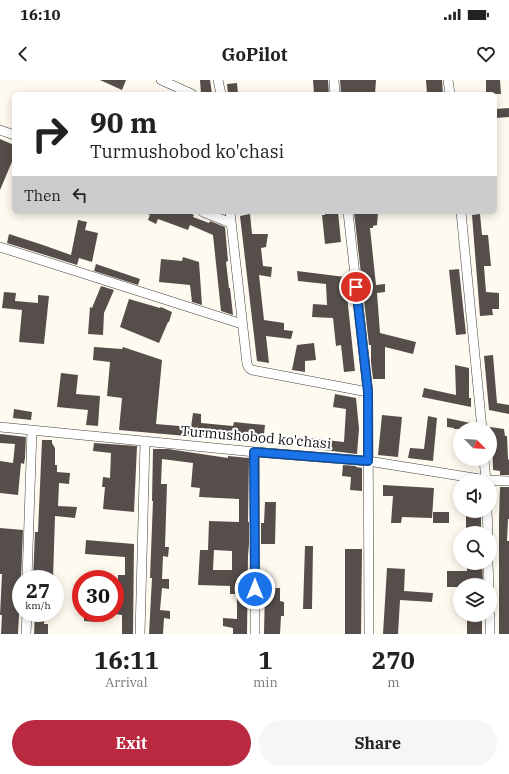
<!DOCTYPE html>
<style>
body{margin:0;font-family:"IBM Plex Serif",serif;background:#f6f6f6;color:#222;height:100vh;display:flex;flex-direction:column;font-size:15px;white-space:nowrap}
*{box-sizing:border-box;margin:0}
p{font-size:13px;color:#767676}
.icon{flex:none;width:22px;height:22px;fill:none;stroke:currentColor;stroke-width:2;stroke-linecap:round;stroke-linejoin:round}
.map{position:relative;height:554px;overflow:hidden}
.details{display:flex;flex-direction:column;background:#fff;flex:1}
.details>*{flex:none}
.hud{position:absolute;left:12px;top:12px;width:485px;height:122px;border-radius:6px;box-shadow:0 2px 10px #0003;background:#fff;color:#222;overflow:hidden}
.needle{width:26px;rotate:114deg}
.fabs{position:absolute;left:453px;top:342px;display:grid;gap:8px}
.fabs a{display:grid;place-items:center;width:44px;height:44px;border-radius:50%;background:#fff;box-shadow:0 2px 10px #0003;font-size:20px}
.speed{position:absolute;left:12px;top:490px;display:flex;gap:8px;font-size:20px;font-weight:700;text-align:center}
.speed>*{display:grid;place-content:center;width:52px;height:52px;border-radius:50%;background:#fff;box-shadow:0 2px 10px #0003;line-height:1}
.speed small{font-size:10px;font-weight:400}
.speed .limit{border:6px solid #d22;background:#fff;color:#111}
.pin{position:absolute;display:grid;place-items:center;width:34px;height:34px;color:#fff;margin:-17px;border:2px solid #fff;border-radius:50%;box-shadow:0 1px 4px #0007}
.me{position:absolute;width:44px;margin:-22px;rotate:0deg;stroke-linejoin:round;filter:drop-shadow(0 0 3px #0008)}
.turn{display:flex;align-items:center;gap:14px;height:84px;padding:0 12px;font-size:18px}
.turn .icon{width:52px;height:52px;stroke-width:2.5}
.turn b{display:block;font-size:28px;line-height:34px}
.then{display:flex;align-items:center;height:38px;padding:0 12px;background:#0003;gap:8px;font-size:15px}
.eta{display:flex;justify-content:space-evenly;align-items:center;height:68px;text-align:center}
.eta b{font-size:24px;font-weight:700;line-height:28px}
.cta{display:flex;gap:8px;margin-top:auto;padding:8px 12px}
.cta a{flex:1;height:46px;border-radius:24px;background:#ba293f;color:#fff;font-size:16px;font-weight:700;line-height:46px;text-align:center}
.cta a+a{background:#f6f6f6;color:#222}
.status{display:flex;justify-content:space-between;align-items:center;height:28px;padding:0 20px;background:#fff;direction:ltr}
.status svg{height:11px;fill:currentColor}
header{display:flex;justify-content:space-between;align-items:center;height:52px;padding:0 12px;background:#fff;font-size:18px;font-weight:700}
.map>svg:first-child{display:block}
</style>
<div class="status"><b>16:10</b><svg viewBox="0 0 49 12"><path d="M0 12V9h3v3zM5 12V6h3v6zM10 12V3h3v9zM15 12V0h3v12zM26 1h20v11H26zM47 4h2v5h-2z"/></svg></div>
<header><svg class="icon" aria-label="back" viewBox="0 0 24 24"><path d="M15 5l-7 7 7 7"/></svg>GoPilot<svg class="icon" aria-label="heart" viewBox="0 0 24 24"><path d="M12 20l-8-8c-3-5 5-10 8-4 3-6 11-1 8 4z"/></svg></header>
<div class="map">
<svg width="509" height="554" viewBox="0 0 509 554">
<rect width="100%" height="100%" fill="#fffaef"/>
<path fill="#564e4a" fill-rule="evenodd" d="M100 0H126L122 10Z
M200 0H210L212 14H201Z
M313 0H328L329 14H314Z
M340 0H376L375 14H341Z
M426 0H442L443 14H427Z
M486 0H500L501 14H486Z
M237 3 238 14H228L227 4Z
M509 28V37L495 38V29Z
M0 59 14 65V77L0 110Z
M143 132H187L194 135 193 137 209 143 210 141 225 147 228 181 226 182 229 208H230L233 235 221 231 213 155 190 145 188 150 158 139 156 144 148 140 150 135Z
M325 132H338L341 162 325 164 322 135H325Z
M354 132H378L377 145 373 146V148H370L376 205 385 204V212L377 213 380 253 416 262 413 274 385 267V299H373L371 282V265H369Z
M250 134 252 154H268L266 167 261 168 263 186 272 187 271 197 259 195 264 240 284 243V250L293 251 291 259 266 256 269 283 257 281 240 136Z
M480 134 482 155H488L491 186H484L486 212 499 213V229H492L493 235 480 236 472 135Z
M78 140 87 142 85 150 98 153 92 182 79 178 77 185 7 163 9 154 43 165 71 175Z
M183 177 199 182 202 225 192 222 190 205 159 202 161 179 182 181Z
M96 184 140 199 138 205 94 191Z
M459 189 466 254 456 255 449 190Z
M297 191 345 197 355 291H354L344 292 341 265 336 266 333 238 312 237 313 224 327 225 326 204 298 201Z
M101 206 114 210 104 233 103 255 88 254 90 227 92 228Z
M4 212 16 213 15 221 38 223V215L49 216 44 264 19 262 22 230 2 228Z
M129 219 160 228 161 227 172 232 169 242H168L159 263 120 247Z
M314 263 316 280 305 281V292L292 290 297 265Z
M94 267 122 269 123 267 162 280 156 344 191 347 193 333 201 334V343L233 346 234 342 265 345 263 363 119 350 122 318 107 316 110 282 93 280Z
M493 275 497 323 509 325V334L489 330 484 276Z
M455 285 469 288V318H471V327L422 317 424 308 456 315Z
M61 293 78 295 76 314 100 316 98 346 86 345 88 330 57 327Z
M335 314 356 318 359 349 357 374 307 368 308 358 344 362 346 329 333 327Z
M14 329 32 332 31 340 13 338Z
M382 335 402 337 398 377 378 375Z
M428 336 437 338 433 381 408 378 410 368 424 369Z
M447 338 475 344 476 349H454V348L447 347Z
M490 347 504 349 505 356H507L508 379 509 380V395H500V391L493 390 492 357H491Z
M0 354 26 357 25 378 24 384 21 383 18 415 0 413V381L13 383 15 364 0 363Z
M42 360H52V363L55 368V385H57V392L70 393 69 404 59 403 58 426 77 427 75 438 55 436 53 499H33L35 452H38Z
M94 363 137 366 134 432 103 429 105 407H102L103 397 110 398 111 373 93 371Z
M153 369H168L228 378V376L249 378 248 442H249V464L248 476 247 554H233V548L223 546V538L237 539V514H230V506L198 505 200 470H208L209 441 239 442V419L199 417 200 408 191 407 193 383 162 379 161 404H167L165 467H169L168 477 163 476 162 499H169V509L162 508 160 530 170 531V539L164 538 163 554H149L152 498H150L153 421H152ZM214 470 232 471V490H213Z
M343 385 356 386V387L362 388V411L350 410 351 397 342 396Z
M383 405 434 408 432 438 402 437 401 443H391L393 416H383Z
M500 407H509V439H508L507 461H509V554H499V438Z
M265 422H276L275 464H261V443H264Z
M472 431H481V453H466V435H472Z
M433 432H449V443H433Z
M0 448 23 450 21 499 18 554H1L2 535H0L2 494H0Z
M86 460 134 464 133 554H122V535L115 534V525L117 526 118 495H125V477L85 474Z
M305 466H313L312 529H303Z
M345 469H362L361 554H345Z
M467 483H482L483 500H481V505H460V507H447V491H467Z
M387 488 405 489 404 511 433 513 432 522 400 520 398 554H383Z
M265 508H280V521L284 522V536H281L280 554H264Z
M35 533H45L44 544H48V554H34Z
M84 533H96V542L84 541Z
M467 535H482V554H467Z"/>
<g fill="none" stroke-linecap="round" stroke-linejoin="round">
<g stroke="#414141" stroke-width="10">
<path id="street" d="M161 0 192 14
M218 0 221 14
M334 0 335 14
M448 0 450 14
M0 50 14 55
M203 132 231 143
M230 132 247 284 249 288 252 290 368 312
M348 132 368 312 369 554
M461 132 482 349
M0 167 242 244
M0 347 255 372 368 381 486 400 509 401
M255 372V554
M484 379 486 401
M487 431 488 453
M488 483 489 505
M27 499 32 350
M490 535V554
M26 554 27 533
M140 554 145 361"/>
</g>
<use href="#street" stroke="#fff" stroke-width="9"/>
</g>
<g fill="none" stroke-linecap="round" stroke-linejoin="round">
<g stroke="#114b97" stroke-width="10">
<path id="route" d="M255 509 254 372 368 381V312L356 207"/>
</g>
<use href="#route" stroke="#1a73e8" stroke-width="7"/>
</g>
<g text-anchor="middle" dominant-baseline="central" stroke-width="4" stroke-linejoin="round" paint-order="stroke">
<g font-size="14" fill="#0e0e0e" stroke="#fff">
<text transform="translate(256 357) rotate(5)">Turmushobod ko'chasi</text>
</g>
</g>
</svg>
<div class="fabs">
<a><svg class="needle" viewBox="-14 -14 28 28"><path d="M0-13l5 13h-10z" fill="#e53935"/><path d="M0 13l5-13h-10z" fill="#767676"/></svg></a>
<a><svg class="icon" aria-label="sound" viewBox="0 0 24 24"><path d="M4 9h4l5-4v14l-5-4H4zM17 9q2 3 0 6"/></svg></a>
<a><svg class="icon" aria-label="search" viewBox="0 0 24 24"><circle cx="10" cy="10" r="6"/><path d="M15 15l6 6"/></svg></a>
<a><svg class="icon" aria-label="layers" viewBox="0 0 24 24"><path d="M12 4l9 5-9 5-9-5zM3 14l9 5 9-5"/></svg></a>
</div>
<div class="speed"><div>27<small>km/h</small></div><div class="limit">30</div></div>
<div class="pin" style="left:356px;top:207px;background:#d93025"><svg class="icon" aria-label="arrive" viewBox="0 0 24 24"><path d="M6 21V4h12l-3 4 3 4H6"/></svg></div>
<svg class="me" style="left:255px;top:509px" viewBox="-20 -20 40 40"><circle r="17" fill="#1a73e8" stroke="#fff" stroke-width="3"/><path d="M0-11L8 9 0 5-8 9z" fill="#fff"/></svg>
<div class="hud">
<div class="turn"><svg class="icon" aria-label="right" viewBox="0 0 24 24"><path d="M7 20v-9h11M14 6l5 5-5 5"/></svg><div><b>90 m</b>Turmushobod ko'chasi</div></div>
<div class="then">Then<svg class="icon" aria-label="left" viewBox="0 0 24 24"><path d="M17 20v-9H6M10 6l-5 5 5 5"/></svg></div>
</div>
</div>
<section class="details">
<div class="eta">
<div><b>16:11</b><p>Arrival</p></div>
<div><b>1</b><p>min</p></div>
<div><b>270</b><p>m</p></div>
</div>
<div class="cta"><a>Exit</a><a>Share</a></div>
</section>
